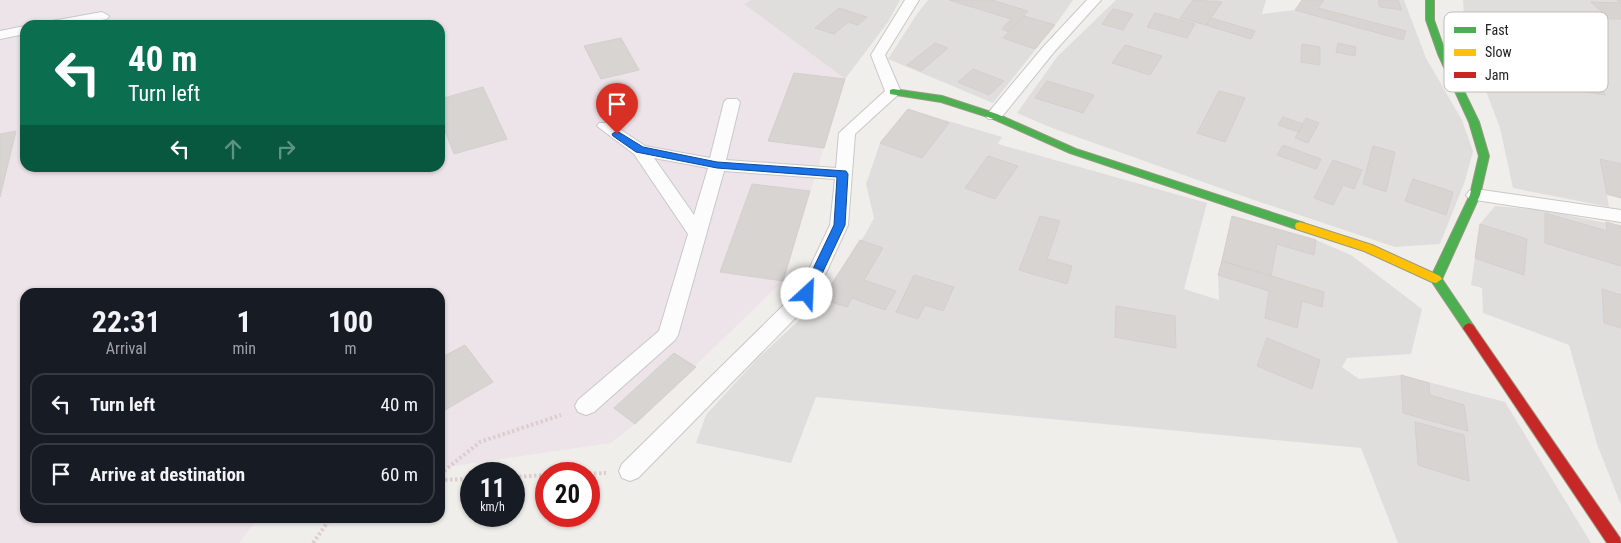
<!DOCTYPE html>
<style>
body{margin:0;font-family:"Roboto Condensed",sans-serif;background:#242831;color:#f1f3f6;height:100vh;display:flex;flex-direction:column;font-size:19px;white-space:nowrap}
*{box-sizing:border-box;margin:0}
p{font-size:16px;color:#9ea1a6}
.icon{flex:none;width:28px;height:28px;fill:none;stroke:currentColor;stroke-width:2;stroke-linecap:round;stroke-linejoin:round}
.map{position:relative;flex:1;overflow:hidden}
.side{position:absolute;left:20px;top:288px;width:425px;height:235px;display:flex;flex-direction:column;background:#171b24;border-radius:15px;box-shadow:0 1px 4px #0004}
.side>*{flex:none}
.banner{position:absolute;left:20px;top:20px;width:425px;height:152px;border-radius:15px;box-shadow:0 1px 4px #0004;background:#0b6e4f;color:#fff;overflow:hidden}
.speed{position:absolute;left:460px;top:462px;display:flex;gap:10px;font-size:25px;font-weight:700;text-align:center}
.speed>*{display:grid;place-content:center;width:65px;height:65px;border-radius:50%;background:#171b24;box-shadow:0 1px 4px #0004;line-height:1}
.speed small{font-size:12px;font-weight:400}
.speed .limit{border:8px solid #d22;background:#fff;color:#111}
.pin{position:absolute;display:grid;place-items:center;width:42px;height:42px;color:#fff;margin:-51px -21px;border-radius:50% 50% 50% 0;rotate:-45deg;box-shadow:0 0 5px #0007}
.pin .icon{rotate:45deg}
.me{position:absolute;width:55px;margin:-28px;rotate:25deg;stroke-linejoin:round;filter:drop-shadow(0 0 4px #0008)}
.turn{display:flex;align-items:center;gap:18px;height:105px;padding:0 25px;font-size:22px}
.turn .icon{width:65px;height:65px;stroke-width:2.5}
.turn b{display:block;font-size:35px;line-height:42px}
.lanes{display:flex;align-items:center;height:48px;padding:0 25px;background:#0003;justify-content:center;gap:25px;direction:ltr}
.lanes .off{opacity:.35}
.eta{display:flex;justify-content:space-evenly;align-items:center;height:85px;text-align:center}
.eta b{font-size:30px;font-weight:700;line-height:35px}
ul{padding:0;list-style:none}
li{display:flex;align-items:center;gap:15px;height:62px;margin:0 10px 8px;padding:0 15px;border:2px solid #363941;border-radius:15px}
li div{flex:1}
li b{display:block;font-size:19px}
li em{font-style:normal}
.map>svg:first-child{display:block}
</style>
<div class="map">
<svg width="1621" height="543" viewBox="0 0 1621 543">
<rect width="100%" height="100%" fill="#f0eeeb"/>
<path fill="#dfdedc" d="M751 0H900L888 22 845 79 743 4Z
M928 0H1073L1059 20 993 103 888 59 917 14Z
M1116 0H1266L1262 14 1295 10 1302 0H1404L1426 58 1462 120 1473 151 1465 181 1440 244 1395 247 1248 198 1052 128 1017 113 1057 57Z
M1463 0H1621V198L1607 195 1609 207 1513 188 1500 128 1465 35Z
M908 109 1002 137 998 144 1207 203 1184 289 1219 300 1218 275 1232 216 1316 240 1351 255 1422 309 1411 354 1347 358 1342 367 1359 379 1401 375 1505 402 1591 543H1398L1361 448 816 397 791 463 696 443 706 415 757 359 822 299 866 233 874 218 866 184 880 143Z
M1495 206 1542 210 1621 226V505L1597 444 1569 345 1483 313 1482 288 1471 285 1480 224Z"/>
<path fill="#ede4e9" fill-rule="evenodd" d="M0 0H751L744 4 845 79 783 281 635 424 611 443 440 468V292H25V518H258L239 543H0ZM25 25H440V168H25Z"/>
<path fill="#d7d4d2" stroke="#d3d0cc" d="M949 0H992L1028 11 1009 32 1002 29 1011 19Z
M1193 0 1222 2 1206 25 1180 18Z
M1302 0H1324L1318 8 1406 31 1403 40 1295 10Z
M1378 0H1398L1402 10 1380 7Z
M1617 0H1621V19H1610L1591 2 1620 3Z
M839 8 867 17 858 25 848 22 834 34 815 28Z
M1113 9 1133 14 1123 30 1102 24Z
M1155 13 1195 24 1187 38 1147 27Z
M1024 16 1055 25 1035 49 1003 38Z
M1211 18 1255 31 1251 39 1206 25Z
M621 38 639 70 601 79 584 46Z
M935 43 948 48 921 71 907 65Z
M1338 43 1356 47 1355 56 1336 52Z
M1302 44 1320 47V65L1301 62Z
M1125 45 1162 56 1150 75 1112 63Z
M1544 59 1559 61 1567 77 1598 81 1605 95 1479 76 1474 64 1551 75Z
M973 69 1004 81 989 95 958 82Z
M794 73 845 79 824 148 768 141Z
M1047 81 1094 95 1083 113 1035 98Z
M483 87 507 139 454 154 440 118V99Z
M1219 91 1245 98 1225 142 1197 133Z
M908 109 949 123 922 158 880 143Z
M1283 117 1303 124 1299 132 1278 125Z
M1306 118 1319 123 1308 143 1295 138Z
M16 131 0 197V134Z
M1283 145 1321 159 1316 169 1277 155Z
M1373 146 1395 152 1386 192 1363 184Z
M988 156 1018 166 995 199 965 188Z
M1600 159 1621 164V198L1607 194Z
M1333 160 1362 170 1354 189 1343 185 1333 205 1314 198Z
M1413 179 1453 192 1446 215 1405 201Z
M752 184 810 191 783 281 720 272Z
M1545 213 1607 231 1606 222 1621 226V266L1545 243Z
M1040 216 1060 221 1047 259 1072 266 1067 284 1019 270Z
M1232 216 1316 240 1314 255 1277 244 1271 276 1222 261Z
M1480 224 1527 239 1524 275 1475 258Z
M860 240 883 248 864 280 896 291 885 310 852 298 847 307 822 299Z
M1222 261 1324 292 1322 307 1302 301 1297 328 1265 318 1269 291 1218 275Z
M914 275 954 287 943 311 925 305 918 319 896 312Z
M1602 289 1621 295V328L1604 323Z
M1116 306 1175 316 1176 348 1115 337Z
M1267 338 1320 360 1312 389 1257 366Z
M465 345 493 382 440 413V358Z
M674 353 696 367 635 424 614 408Z
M1401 375 1429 383 1430 395 1464 405 1468 431 1403 413Z
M1415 422 1464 435 1469 481 1418 465Z"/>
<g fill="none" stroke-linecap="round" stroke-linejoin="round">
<g stroke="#c9c8c7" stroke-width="2">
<path id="lane" d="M905 0H919L885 55 901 92 855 134 848 225 814 299 638 478 630 481 622 478 619 471 622 464 799 290 830 225 835 179 724 171 678 335 675 340 594 412 586 415 578 412 575 406 578 400 659 331 688 234 634 154 597 126 599 123H611L645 146 710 158 724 102 727 99H737L740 102 726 160 836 168 839 133 885 91 871 55ZM654 158 708 168 694 215Z
M1087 0H1101L1054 52 1000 119H988L986 116 988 113 1044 46Z
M102 12 109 16 107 19 75 25H45L52 21Z
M25 26V34L0 39V31Z
M1475 189 1621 210V222L1469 199 1466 195 1469 191Z"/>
</g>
<g stroke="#999a82" stroke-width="2">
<path id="fast" d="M1426 0H1434V20L1446 54 1479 122 1489 156 1480 195 1442 279 1475 328 1473 331H1465L1430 279 1470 195 1479 156 1469 122 1438 54 1426 20Z
M893 89 942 96 997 114 1076 149 1304 223 1305 226 1304 229H1296L1070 153 991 118 941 102 890 94V90Z"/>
</g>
<g stroke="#999a82" stroke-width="2">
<path id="slow" d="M1300 222 1372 245 1440 276 1442 279 1436 283 1432 282 1364 251 1296 229 1295 226 1296 223Z"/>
</g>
<g stroke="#999a82" stroke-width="2">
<path id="jam" d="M1469 323 1473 325 1620 538 1621 543H1607L1465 331 1463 328 1465 325Z"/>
</g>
<path stroke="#dccecd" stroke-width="4" stroke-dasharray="2.5 2.5" stroke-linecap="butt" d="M440 474 480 442 561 415
M579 474 606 473
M514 477 546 475
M440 480 471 479
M313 543 330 519 335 518"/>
<use href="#lane" fill="#fdfcfc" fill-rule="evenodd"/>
<use href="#fast" fill="#4caf50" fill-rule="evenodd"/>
<use href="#slow" fill="#ffc107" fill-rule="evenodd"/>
<use href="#jam" fill="#c62828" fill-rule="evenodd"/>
</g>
<path fill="#1a73e8" stroke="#114b97" d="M617 131 643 147 717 162 846 171 848 174 845 225 811 297 807 298 801 294 834 225 837 177 717 168 636 152 613 136 612 134Z"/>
<rect x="1444" y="12" width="164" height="80" rx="8" fill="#fff" stroke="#bdbdbd" stroke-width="1"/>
<rect x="1454" y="27" width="22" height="6" fill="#4caf50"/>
<rect x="1454" y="49" width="22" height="7" fill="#ffc107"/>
<rect x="1454" y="72" width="22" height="6" fill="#c62828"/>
<g font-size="14" fill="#222">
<text x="1485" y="35">Fast</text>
<text x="1485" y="57">Slow</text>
<text x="1485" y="80">Jam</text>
</g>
</svg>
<div class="speed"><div>11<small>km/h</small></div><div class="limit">20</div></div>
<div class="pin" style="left:617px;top:134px;background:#d93025"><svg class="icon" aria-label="arrive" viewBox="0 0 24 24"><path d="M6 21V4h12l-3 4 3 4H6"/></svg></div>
<svg class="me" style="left:807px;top:294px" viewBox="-20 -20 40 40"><circle r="19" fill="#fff"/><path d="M0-13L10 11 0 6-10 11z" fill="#1a73e8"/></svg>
<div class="banner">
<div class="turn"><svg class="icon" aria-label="left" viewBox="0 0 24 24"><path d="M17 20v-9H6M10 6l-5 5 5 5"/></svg><div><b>40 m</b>Turn left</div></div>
<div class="lanes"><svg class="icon" aria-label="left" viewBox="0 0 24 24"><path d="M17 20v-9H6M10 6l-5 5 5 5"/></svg><svg class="icon off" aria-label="ahead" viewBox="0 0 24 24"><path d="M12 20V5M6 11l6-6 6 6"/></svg><svg class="icon off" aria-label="right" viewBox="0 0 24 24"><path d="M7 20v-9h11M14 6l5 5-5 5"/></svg></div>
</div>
<section class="side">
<div class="eta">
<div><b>22:31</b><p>Arrival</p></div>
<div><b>1</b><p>min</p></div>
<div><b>100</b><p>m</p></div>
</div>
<ul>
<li><svg class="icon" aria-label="left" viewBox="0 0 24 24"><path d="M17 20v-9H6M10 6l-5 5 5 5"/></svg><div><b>Turn left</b></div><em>40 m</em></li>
<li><svg class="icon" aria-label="arrive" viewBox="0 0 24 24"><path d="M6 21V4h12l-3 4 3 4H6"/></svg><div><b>Arrive at destination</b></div><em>60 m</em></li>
</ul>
</section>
</div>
